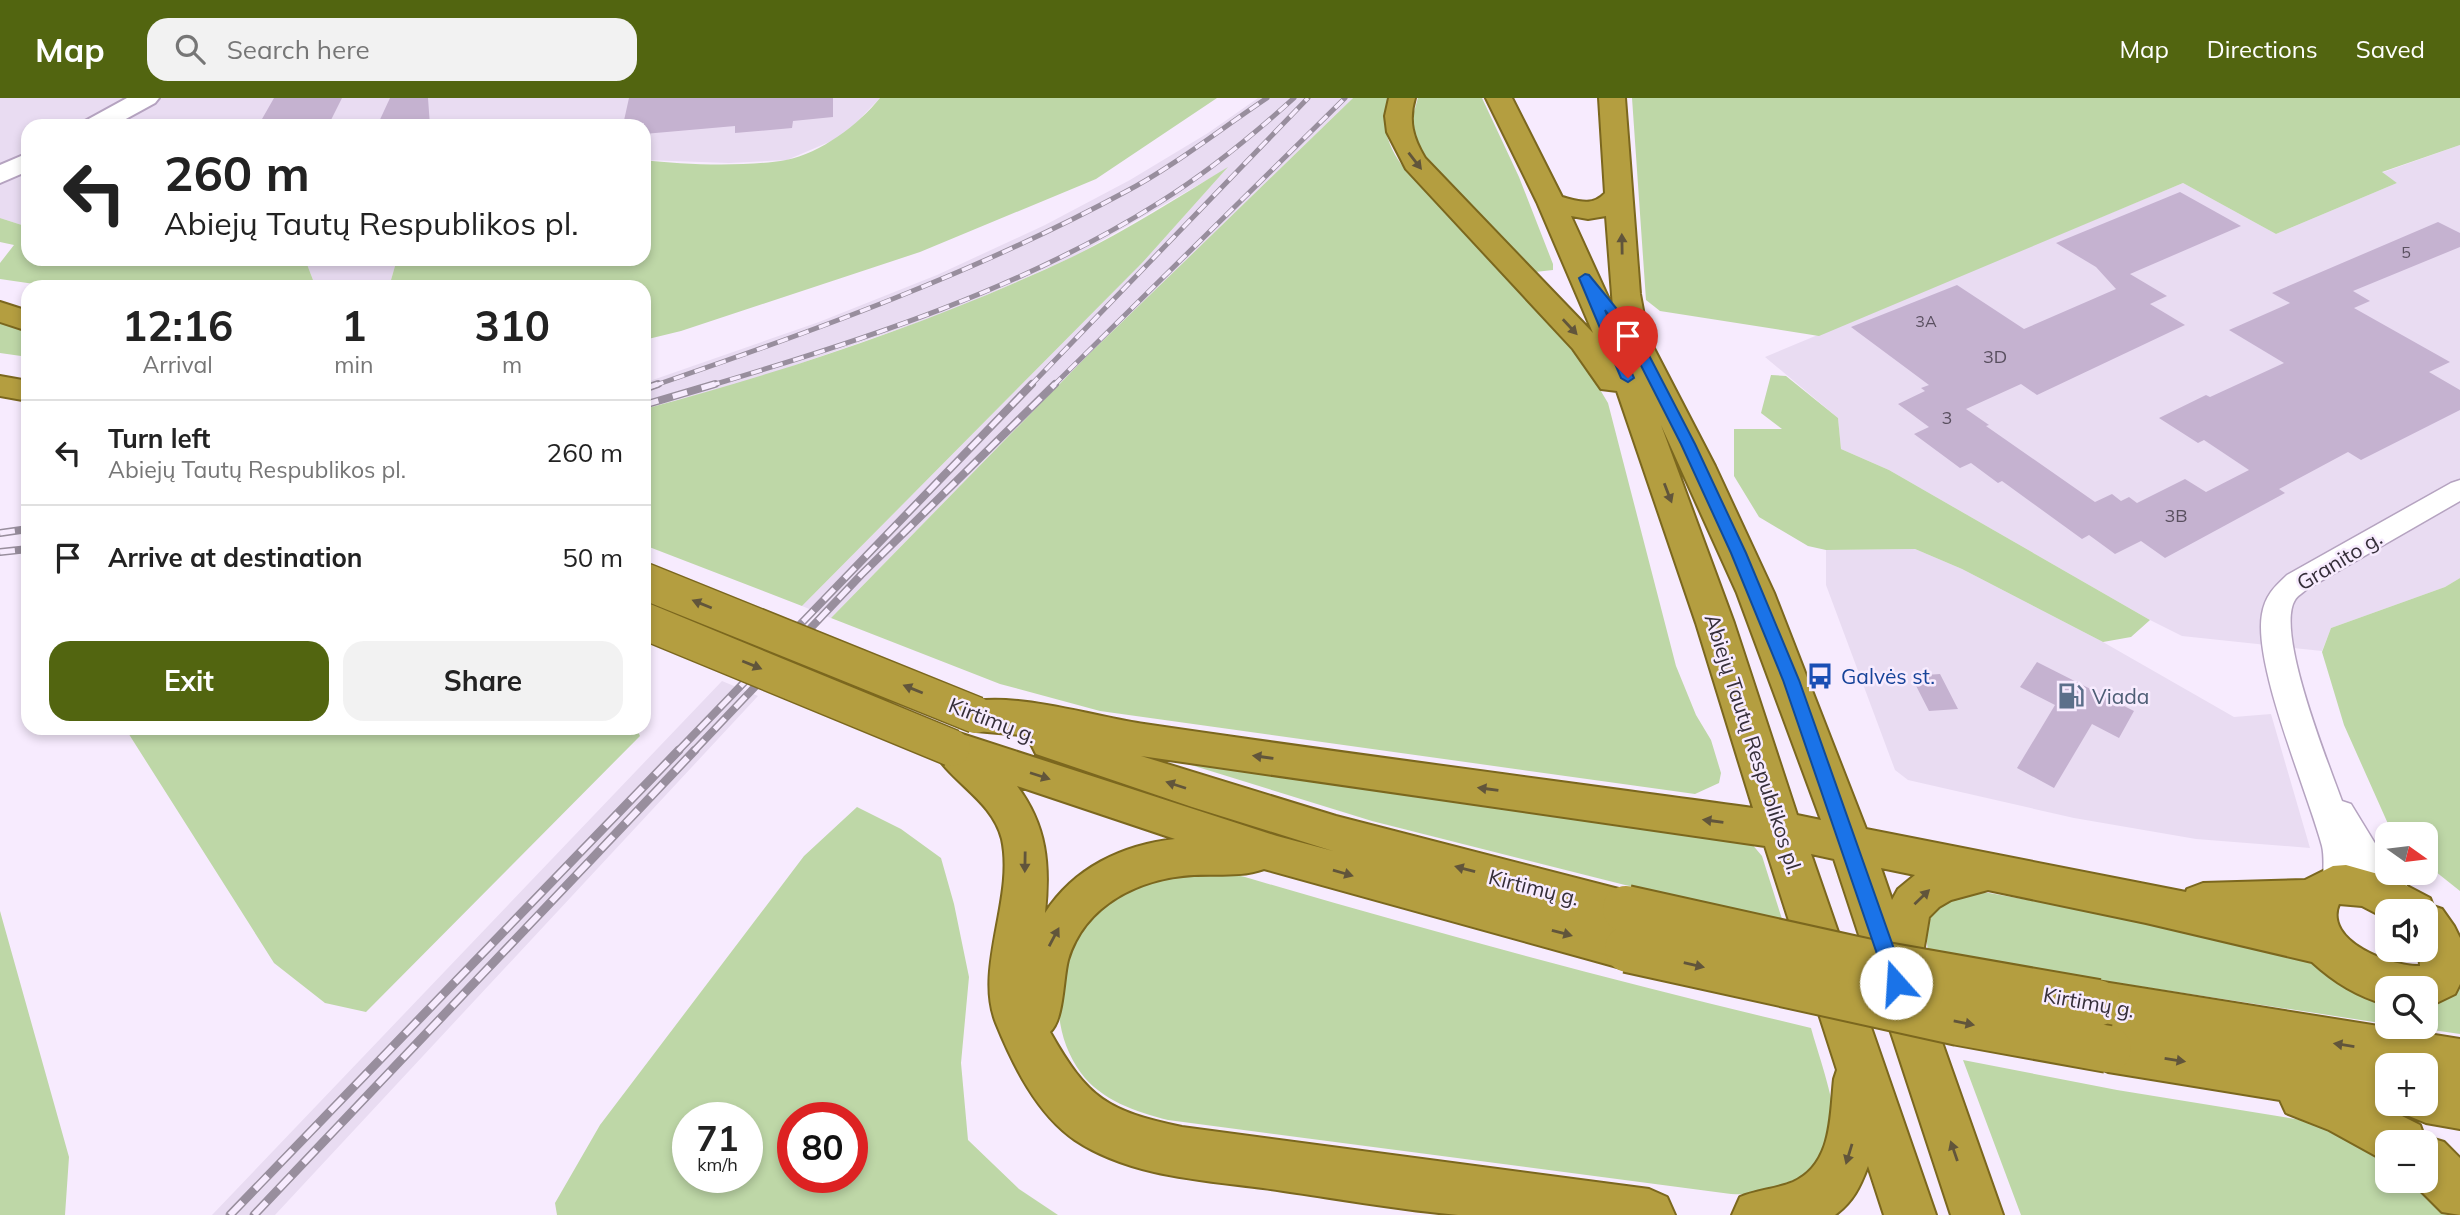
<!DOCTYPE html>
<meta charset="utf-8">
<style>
body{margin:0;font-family:Mulish,sans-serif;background:#f2f2f2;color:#222;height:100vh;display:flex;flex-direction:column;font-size:26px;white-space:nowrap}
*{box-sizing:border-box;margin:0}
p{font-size:23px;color:#767676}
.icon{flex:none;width:38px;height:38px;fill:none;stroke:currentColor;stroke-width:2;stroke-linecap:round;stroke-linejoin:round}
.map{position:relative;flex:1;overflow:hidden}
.drawer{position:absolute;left:21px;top:182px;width:630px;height:455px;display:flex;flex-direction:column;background:#fff;border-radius:21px;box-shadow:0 4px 10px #0003}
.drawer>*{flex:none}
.top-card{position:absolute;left:21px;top:21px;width:630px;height:147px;border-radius:21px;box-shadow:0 4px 10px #0003;background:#fff;color:#222;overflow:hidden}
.needle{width:46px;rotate:104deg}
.fabs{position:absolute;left:2375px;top:724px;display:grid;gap:14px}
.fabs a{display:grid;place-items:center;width:63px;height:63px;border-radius:14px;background:#fff;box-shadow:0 4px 10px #0003;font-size:35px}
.speed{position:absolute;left:672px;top:1004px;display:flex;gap:14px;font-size:35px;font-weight:700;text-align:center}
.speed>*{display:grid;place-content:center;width:91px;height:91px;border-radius:50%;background:#fff;box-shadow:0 4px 10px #0003;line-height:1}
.speed small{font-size:18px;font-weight:400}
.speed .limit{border:10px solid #d22;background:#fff;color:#111}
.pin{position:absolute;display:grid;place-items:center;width:60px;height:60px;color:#fff;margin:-72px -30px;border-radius:50% 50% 50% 0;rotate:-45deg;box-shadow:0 0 7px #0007}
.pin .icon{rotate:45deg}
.me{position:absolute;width:77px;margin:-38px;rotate:341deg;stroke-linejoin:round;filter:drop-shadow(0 0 5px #0008)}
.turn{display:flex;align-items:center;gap:24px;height:147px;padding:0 28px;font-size:32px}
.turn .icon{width:91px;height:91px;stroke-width:2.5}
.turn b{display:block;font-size:49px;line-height:60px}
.eta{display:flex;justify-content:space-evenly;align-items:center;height:119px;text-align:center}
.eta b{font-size:42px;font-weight:700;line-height:49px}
.action{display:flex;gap:14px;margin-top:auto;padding:14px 28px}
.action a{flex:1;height:80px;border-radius:21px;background:#526510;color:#fff;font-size:28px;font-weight:700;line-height:80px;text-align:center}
.action a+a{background:#f2f2f2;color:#222}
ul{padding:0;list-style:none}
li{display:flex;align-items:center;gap:21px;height:105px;padding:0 28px;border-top:2px solid #e0e0e0}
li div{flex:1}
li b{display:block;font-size:26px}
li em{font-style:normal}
header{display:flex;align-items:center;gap:42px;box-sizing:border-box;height:98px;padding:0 35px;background:#526510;color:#fff}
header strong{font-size:33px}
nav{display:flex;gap:38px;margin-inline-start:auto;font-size:24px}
.search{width:490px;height:63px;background:#f2f2f2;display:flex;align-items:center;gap:18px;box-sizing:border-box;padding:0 24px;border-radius:21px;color:#767676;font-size:26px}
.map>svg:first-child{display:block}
</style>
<header>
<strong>Map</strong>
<div class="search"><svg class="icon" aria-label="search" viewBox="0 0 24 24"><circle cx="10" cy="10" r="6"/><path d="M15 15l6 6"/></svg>Search here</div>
<nav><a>Map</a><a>Directions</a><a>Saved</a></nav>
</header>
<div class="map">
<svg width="2460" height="1117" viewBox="0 0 2460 1117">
<rect width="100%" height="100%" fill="#f7ebfe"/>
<path fill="#e9dcf2" d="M0 0H880L843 38 787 62 729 65 644 62V28H584L575 24 542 28H28V129L0 120Z
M1258 0H1353L1085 260 831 520 802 508 1143 164 1226 71 1075 158 948 214 750 283 644 311V285L819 224 937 177 1045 127 1130 82 1208 35Z
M2460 47V480L2445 489 2331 530 2322 553 2182 538 2150 522 1889 372 1841 351 1838 320 1765 259 2183 85 2276 136 2397 85 2381 75Z
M305 161H397L389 189H323L313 182Z
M1915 451 1962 471 2103 544 2234 619 2271 616 2310 750 2196 741 2074 720 1908 682 1895 672 1826 487V452Z
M722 583 758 598 275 1117H212Z"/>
<path fill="#bed7a7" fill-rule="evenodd" d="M880 0H1217L1096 81 920 154 681 233 644 242V189H389L397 161H644V62C683 67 747 69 786 62 821 55 858 27 880 0Z
M1353 0H1391C1378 23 1388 47 1401 66L1574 248 1608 305 1676 568 1696 617 1711 642 1721 675 1719 685 1695 696 1100 613 1000 586 831 520 1085 260Z
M1418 0H1482L1519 79 1553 166V172L1535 174 1523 167 1415 50 1411 24Z
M1632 0H2460V47L2382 74 2397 85 2276 136 2183 85 1819 238 1660 213 1646 202Z
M1228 69 1143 164 802 508 644 447V311C791 272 934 224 1072 159 1126 133 1177 100 1228 69Z
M0 120 28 129V161H70V164L89 167 177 161H305L313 182 323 189H55L0 181V165L14 147 0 144Z
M0 223 28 234V259L0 255Z
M1771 277 1786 278 1838 320 1841 351 1889 372 2150 522 2131 539 2103 544 1962 471 1915 451 1826 452 1808 448 1759 419 1734 378V331H1782L1761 315Z
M2460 480V793L2426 766V737H2393L2344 627 2322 554 2331 530 2445 489Z
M125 630H636L640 638 366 914 325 905 274 865Z
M1162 658 1751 745 1762 758 1782 821 1625 787 1372 723Z
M857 709 901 731 941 760 954 806 969 879 961 965 968 1042 1019 1091 1058 1117H557L555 1105 600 1027 804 758ZM688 1020H747V1080H688ZM793 1020H852V1080H793Z
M1218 773 1245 779C1432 834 1621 885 1811 930 1817 952 1838 1011 1834 1031 1823 1086 1781 1098 1731 1096L1168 1022C1136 1014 1101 1002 1081 975 1043 923 1055 848 1102 805 1132 777 1179 778 1218 773Z
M1955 792 1989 795 2278 847 2387 896V926L2092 881 1928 852C1923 821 1927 809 1955 792Z
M0 813 69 1059 65 1117H0Z
M2460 875V936L2412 929H2426V901L2438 900Z
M1963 962 2117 992 2332 1027 2387 1048V1083H2426V1076L2436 1085 2460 1117H2021Z"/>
<path fill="#c5b2d0" d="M274 0H342L328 28H258Z
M390 0H428L430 28H377Z
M629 0H833V19L793 23 792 30 735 35V28L644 36V25L623 27Z
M2180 94 2241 128 2130 176 2167 198 2150 206 2185 227 2037 297 2021 286 1966 311 1989 327 1986 328 2095 404 2112 396 2121 403 2129 399 2137 405 2185 381 2206 394 2249 372 2204 342 2198 345 2159 320 2206 297 2210 299 2284 265 2229 232 2290 205 2272 195 2438 124 2460 135V149L2353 193 2370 203 2354 210 2450 264 2429 274 2460 292V312L2361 362 2348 354 2279 391 2285 395 2165 460 2141 443 2115 456 2089 437 2082 441 2002 383 1998 385 1971 365 1960 370 1914 336 1929 329 1898 306 1925 293 1921 290 1929 287 1851 229 1957 187 2024 231 2116 191 2096 169 2056 145Z
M2037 564 2134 613 2119 640 2092 626 2054 690 2017 670 2055 607 2020 589Z
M1940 576 1958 611 1929 613 1911 578Z"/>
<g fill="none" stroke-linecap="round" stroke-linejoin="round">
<g stroke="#b5a3c0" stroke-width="3">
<path id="minor" d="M2460 382V403L2307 491C2304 494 2297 498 2295 502 2275 534 2329 667 2342 703L2351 706 2387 765V775H2395L2410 791 2415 802 2410 813 2389 814 2366 790 2358 777 2351 798 2339 802 2327 798C2320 783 2326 765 2322 748 2307 692 2253 568 2262 516 2265 498 2274 489 2287 477L2451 385Z"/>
</g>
<g stroke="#b5a3c0" stroke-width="4">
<path id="secondary" d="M127 0H159L155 5 113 28H81L85 23Z
M28 55V73L0 85V67Z"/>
</g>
<g stroke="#7b671e" stroke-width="4">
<path id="trunk" d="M1389 0H1415C1408 23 1413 40 1425 60L1593 235 1537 104 1486 0H1512L1562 99C1578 103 1592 109 1605 95L1599 0H1625L1640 196 1648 239 1715 368 1774 495 1866 731 2186 794 2187 791 2203 785 2305 782 2333 768 2346 767 2392 780 2430 800 2433 808 2442 811 2454 828 2460 840V886L2455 896 2426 910V891H2387V907C2357 898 2335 885 2312 864L2146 825 1988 792 1951 802 1939 809 1929 819 1919 879 2003 1117H1951L1834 761 1811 756 1936 1117H1884L1868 1068C1860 1089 1853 1104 1835 1117H1732L1740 1099C1757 1092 1776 1091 1793 1084 1833 1066 1830 1017 1834 981L1837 972 1765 748 1141 658 1336 718 1642 797 1648 811 1642 825 1627 830 1644 836 1651 851 1644 866 1628 872 1264 771C1242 779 1217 776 1194 777 1140 780 1085 806 1068 862 1063 881 1064 922 1050 934 1088 1001 1107 1013 1182 1029L1649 1091 1667 1099 1675 1117C1627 1117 1580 1117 1532 1117 1507 1117 1482 1117 1458 1117 1393 1111 1328 1099 1263 1090 1201 1082 1129 1078 1075 1042 1037 1016 1013 967 996 925 974 870 1015 800 1002 741 992 701 949 684 932 650L938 638 952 634 959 635 1277 738 1333 753 1192 709 1036 656 1030 644 1033 638 976 633 962 628 956 617 962 606C1007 591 1096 619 1144 626 1347 656 1550 682 1753 710L1696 525 1617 293 1601 291 1573 251 1406 71 1387 34 1385 18ZM1571 118 1588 121 1606 118 1613 210ZM1661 327 1737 495 1821 722 1797 717 1734 525ZM1017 688 1175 741C1122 747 1074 770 1045 815 1050 767 1047 728 1017 688ZM1881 770 1915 777 1898 791 1892 802ZM2339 806 2362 808 2387 821V814H2426V852H2419L2420 868C2391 869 2323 843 2339 806Z
M0 204 28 213V233L0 224Z
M0 278 28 283V303L0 298Z
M2097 883 2460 941V1031L2426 1025 2409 1018 2405 1010 2396 1015 2420 1027 2424 1038 2444 1044 2460 1060V1117L2442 1114 2411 1083H2426V1045H2387V1064L2329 1032 2286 1015 2280 1002 2108 974 2091 967 2084 951 2091 935 2107 928 2080 920 2074 905 2080 890ZM2387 968H2426V1006H2387Z"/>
</g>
<use href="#minor" fill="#fff" fill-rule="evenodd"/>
<use href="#secondary" fill="#fff" fill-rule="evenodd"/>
<use href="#trunk" fill="#b49e40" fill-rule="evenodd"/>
<g stroke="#988e9d" stroke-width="5">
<path id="rail-far2" d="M653 288C814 233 975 175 1125 94 1173 69 1222 30 1267 0
M709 288C864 242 1022 191 1160 104 1208 74 1252 38 1294 0
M1030 288 1308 0
M1053 288 1345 0"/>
</g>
<g stroke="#988e9d" stroke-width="8">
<path id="rail-far1" d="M644 291 658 286
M644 307 715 286
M0 435 28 431
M0 454 28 451
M678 653 1032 286
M694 653 861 477 1055 286"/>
</g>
<g stroke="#988e9d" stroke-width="9">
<path id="rail" d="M230 1117 679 652
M254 1117 695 652"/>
</g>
<use href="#rail-far2" stroke="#f7ebfe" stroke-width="3.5" stroke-dasharray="11" stroke-linecap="butt"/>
<use href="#rail-far1" stroke="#f7ebfe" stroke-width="5" stroke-dasharray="15" stroke-linecap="butt"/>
<use href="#rail" stroke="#f7ebfe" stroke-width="6" stroke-dasharray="18" stroke-linecap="butt"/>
<g stroke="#7b671e" stroke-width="39" stroke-linecap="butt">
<path id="trunk-bridge-far1" d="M644 483 976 617
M644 523 952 650"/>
</g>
<g stroke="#7b671e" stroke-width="50" stroke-linecap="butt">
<path id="trunk-bridge" d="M1626 811 1874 866 2097 905
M1628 851 1959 924 2108 951"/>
</g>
<use href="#trunk-bridge-far1" stroke="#b49e40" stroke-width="36"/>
<use href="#trunk-bridge" stroke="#b49e40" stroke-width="46"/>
</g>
<defs><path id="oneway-solid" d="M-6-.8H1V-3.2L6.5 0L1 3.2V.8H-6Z" transform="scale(1.75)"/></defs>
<g fill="#61553b">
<use href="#oneway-solid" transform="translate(1415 63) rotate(52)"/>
<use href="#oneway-solid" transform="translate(1622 146) rotate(-91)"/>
<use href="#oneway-solid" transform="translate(1570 229) rotate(47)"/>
<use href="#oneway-solid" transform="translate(1668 395) rotate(69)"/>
<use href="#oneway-solid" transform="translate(702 506) rotate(-158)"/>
<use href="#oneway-solid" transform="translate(752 567) rotate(22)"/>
<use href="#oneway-solid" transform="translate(913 591) rotate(-158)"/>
<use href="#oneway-solid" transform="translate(1263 659) rotate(-172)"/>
<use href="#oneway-solid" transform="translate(1040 678) rotate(18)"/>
<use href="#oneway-solid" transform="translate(1176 687) rotate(-162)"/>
<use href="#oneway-solid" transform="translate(1488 691) rotate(-172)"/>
<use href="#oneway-solid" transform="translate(1713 723) rotate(-172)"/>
<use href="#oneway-solid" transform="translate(1025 764) rotate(91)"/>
<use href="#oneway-solid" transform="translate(1465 771) rotate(-165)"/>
<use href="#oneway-solid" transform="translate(1343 775) rotate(16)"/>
<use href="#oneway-solid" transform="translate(1922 799) rotate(-44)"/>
<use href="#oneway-solid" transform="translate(1562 835) rotate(15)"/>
<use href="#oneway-solid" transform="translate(1054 839) rotate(-62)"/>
<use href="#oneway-solid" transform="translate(1694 867) rotate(13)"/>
<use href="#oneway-solid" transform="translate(1964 925) rotate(11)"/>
<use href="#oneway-solid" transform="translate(2344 947) rotate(-171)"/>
<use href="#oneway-solid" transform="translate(2175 962) rotate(9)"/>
<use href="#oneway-solid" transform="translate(1954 1053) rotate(-109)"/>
<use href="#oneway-solid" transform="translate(1849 1056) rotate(107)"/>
</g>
<path fill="#1a73e8" stroke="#114b97" stroke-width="2" d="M1585 176 1589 177 1639 238 1695 346 1746 455 1799 582 1906 885 1903 891 1896 894 1889 891 1887 885 1783 582 1731 455 1681 346 1627 240 1605 212 1634 280 1628 284 1621 280 1579 180Z"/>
<defs>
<g id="bus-bare" transform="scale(2.1)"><path d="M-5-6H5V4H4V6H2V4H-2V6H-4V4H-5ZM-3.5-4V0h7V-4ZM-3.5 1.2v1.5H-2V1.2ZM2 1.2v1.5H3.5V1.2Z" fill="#1a4fb4" stroke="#f7ebfe" stroke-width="2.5" paint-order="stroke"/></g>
<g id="fuel-bare" transform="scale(2.1)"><path d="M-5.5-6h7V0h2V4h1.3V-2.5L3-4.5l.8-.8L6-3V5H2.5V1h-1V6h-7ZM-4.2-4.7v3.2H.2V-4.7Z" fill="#5c6f8a" stroke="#f7ebfe" stroke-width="2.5" paint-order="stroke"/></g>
</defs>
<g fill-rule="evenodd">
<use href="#bus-bare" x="1820" y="578"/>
<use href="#fuel-bare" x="2071" y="598"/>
</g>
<g text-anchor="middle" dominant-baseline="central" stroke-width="5" stroke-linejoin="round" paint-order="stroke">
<g font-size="16" fill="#594f5f">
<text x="2406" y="154">5</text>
<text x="1926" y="223">3A</text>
</g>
<g font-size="18" fill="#594f5f">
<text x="1995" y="258">3D</text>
<text x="1947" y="319">3</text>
<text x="2176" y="417">3B</text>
</g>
<g font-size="21" fill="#352e39" stroke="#f7ebfe">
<text transform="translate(2339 462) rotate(-31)">Granito g.</text>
<text transform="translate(993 622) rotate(21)">Kirtimų g.</text>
<text transform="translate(1754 646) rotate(72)">Abiejų Tautų Respublikos pl.</text>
<text transform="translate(1534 789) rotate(14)">Kirtimų g.</text>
<text transform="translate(2089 904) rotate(10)">Kirtimų g.</text>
</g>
<g font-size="21" fill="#164399" stroke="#f7ebfe" text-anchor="start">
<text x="1841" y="578">Galvės st.</text>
</g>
<g font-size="21" fill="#4e5e75" stroke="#f7ebfe" text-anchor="start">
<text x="2092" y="598">Viada</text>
</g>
</g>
</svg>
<div class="fabs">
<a><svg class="needle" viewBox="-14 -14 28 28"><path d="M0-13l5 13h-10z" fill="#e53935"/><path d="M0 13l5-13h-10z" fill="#767676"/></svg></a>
<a><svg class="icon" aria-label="sound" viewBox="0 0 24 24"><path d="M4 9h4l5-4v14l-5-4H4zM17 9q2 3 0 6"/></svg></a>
<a><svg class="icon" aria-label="search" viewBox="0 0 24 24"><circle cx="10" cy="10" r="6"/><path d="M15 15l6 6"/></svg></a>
<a>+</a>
<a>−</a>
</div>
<div class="speed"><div>71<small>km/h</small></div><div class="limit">80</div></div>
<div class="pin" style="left:1628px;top:280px;background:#d93025"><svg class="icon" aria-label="arrive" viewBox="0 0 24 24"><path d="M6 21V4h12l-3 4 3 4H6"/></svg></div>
<svg class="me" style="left:1896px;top:885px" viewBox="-20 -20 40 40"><circle r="19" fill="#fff"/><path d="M0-13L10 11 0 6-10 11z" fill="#1a73e8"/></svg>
<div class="top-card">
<div class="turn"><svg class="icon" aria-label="left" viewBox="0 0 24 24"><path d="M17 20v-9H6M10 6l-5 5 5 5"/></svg><div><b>260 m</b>Abiejų Tautų Respublikos pl.</div></div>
</div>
<section class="drawer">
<div class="eta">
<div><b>12:16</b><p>Arrival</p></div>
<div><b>1</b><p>min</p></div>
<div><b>310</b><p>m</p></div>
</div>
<ul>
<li><svg class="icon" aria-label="left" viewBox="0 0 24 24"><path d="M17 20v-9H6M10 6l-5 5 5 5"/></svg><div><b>Turn left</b><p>Abiejų Tautų Respublikos pl.</p></div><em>260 m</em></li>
<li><svg class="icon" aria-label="arrive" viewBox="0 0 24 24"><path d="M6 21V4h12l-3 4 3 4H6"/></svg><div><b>Arrive at destination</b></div><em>50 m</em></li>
</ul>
<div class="action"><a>Exit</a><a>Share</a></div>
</section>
</div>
